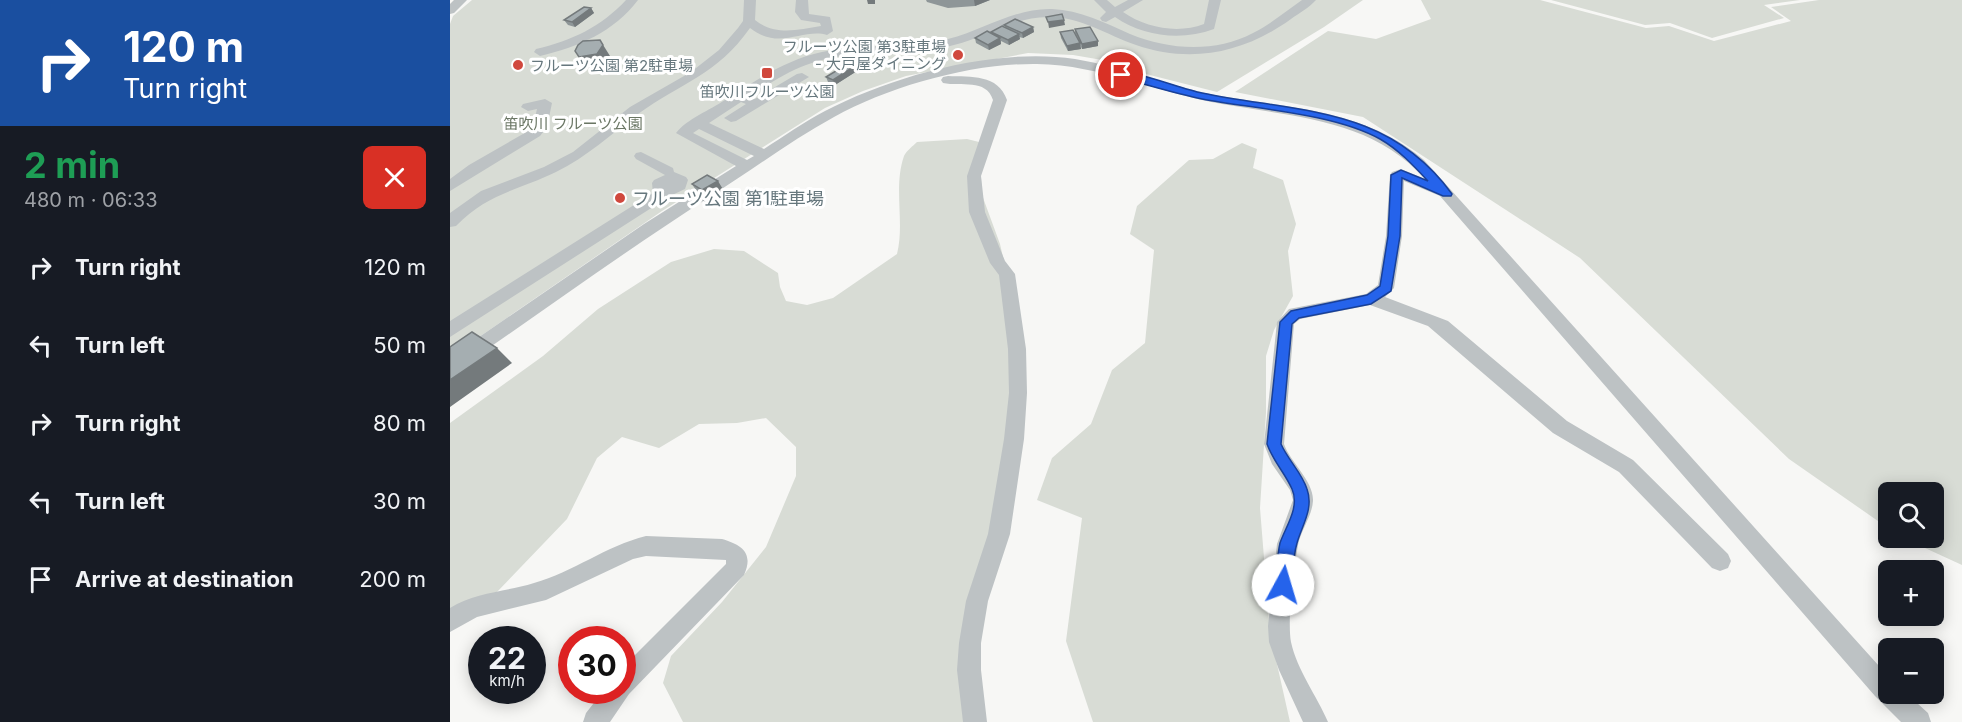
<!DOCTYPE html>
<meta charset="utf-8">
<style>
body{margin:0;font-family:Inter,"Noto Sans JP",sans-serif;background:#242831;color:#f1f3f6;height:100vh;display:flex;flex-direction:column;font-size:22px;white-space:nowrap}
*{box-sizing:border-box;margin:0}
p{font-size:20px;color:#9ea1a6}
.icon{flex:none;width:33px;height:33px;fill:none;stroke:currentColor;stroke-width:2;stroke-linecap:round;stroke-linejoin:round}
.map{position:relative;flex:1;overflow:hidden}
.details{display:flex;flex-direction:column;background:#171b24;width:450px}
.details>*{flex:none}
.banner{background:#1a4fa0;color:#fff;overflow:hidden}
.controls{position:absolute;left:1428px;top:482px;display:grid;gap:12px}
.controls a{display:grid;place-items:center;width:66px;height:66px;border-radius:9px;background:#171b24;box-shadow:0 3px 15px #0003;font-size:30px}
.speed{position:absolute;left:18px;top:626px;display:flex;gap:12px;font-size:30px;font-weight:700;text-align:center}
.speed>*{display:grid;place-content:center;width:78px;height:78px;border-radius:50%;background:#171b24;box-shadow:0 3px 15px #0003;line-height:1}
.speed small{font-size:15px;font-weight:400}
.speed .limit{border:9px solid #d22;background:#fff;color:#111}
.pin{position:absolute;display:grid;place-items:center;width:51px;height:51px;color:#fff;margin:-26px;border:3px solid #fff;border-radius:50%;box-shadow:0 2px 6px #0007}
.me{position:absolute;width:66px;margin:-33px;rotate:6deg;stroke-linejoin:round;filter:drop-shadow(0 0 4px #0008)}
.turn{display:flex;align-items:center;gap:21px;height:126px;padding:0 24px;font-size:27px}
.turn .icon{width:78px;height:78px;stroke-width:2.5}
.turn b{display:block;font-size:42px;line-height:51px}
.round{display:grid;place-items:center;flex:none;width:63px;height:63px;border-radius:9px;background:#242831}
.overview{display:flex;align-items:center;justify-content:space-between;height:102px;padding:0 24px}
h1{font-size:36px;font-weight:700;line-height:45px;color:#1e9e55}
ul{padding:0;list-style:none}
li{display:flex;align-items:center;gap:18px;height:78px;padding:0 24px}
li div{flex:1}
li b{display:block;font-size:22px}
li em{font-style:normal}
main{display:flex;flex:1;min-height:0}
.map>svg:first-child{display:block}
</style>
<main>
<section class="details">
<div class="banner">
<div class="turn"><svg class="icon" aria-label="right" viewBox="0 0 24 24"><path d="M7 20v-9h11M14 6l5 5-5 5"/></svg><div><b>120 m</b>Turn right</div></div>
</div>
<div class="overview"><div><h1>2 min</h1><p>480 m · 06:33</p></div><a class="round" style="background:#d93025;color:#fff"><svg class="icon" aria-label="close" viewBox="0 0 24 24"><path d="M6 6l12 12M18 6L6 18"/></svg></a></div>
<ul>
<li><svg class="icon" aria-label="right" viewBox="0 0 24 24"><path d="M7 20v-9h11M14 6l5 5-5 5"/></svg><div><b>Turn right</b></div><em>120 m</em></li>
<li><svg class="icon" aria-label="left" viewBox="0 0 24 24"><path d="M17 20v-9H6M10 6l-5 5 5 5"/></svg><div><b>Turn left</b></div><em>50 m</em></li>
<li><svg class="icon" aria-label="right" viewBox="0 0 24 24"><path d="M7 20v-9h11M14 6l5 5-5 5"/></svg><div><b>Turn right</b></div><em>80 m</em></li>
<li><svg class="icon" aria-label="left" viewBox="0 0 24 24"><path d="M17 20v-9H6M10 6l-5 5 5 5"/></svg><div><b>Turn left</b></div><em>30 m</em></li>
<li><svg class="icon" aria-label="arrive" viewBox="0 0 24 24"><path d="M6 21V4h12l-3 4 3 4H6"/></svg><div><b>Arrive at destination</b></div><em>200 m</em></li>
</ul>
</section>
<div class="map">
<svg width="1512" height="722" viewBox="0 0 1512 722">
<rect width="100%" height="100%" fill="#f7f7f5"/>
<path fill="#d8dcd5" d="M22 0H913L874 27 767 92 692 73 658 61 623 55 578 53 456 76 413 91 375 108 212 211 0 357V24L3 16Z
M971 0H1090L1196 28 1219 26 1264 41 1341 21 1321 7 1369 0H1512V565L1451 537H1484V492H1438V528L1339 459 1130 258 913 117 785 92 878 31 926 39 981 19Z
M1101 0H1350L1314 5 1334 18 1262 38 1220 23 1195 25Z
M517 139 529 142 532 195 550 244 558 279 567 401 532 605 528 722H233L213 683 221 656 272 602 316 547 346 476V447L316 418 287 423 249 424 209 448 172 437 147 458 117 519 47 592 0 614V423L93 356 148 309 221 262 264 249 294 251 328 273 330 287 336 301 357 305 383 298 447 254C455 222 443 188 454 156 456 151 463 146 467 142Z
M792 143 807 149 803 168 833 180 846 224 838 251 843 296 824 330 816 356V413L810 508 820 633 840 722H643L616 641 632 518 587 500 602 458 641 424 662 370 695 343 704 250 680 234 687 206 739 160 763 159Z"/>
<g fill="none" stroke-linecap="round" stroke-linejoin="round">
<path fill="#bdc2c4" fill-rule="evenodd" d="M4 0H17L4 13 0 14V4Z
M176 0H188C164 32 128 47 90 56L84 52 86 49C121 41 151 27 176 0Z
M294 0H306L305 20C325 36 347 30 371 26L370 23 351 20 345 12 346 0H358L359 14 380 17 383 31 377 35C353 28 329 51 300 28 267 75 231 83 188 114 161 134 137 157 106 172 67 191 38 193 6 226L0 227V213L31 191 94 167 123 152 180 107 241 72 269 50 288 28 293 21Z
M644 0H657L665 7 678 0H693L673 12C696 28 728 34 754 24L759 0H771L764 29C732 41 694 37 665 17L656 22 652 21 650 18 656 12Z
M852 0H866C859 8 849 13 841 19 794 53 741 64 686 45 657 35 631 17 600 17 565 16 537 37 504 45 456 58 403 47 356 65 336 72 318 85 300 96L305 99 347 74 352 73 359 77 286 121 281 122 274 118 296 104 291 102 259 123 314 149C334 136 354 122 375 111 444 75 547 47 625 59 674 67 721 87 770 96 842 108 916 110 974 160L1438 676V693H1456L1478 713 1481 722H1451L1425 696 990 196 954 181 952 236 944 288 935 297 998 321 1117 421 1183 460 1278 554 1281 561 1278 568 1270 571 1262 568 1169 472 1103 433 978 326 920 305 850 319 844 324 834 444C840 462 864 481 863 501 862 516 851 530 848 545 844 567 837 621 841 642 847 670 867 696 878 722H853L829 670 819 642 818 626 827 544 843 500 840 490 822 464 814 444 827 322 839 309 916 294 928 285 936 236 940 175 942 172 951 169 975 179C922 119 845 117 772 104 709 93 651 65 587 64 523 63 440 86 384 117 342 140 302 170 261 196 174 252 91 312 6 371L0 373V357L194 224 286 166 226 133C237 119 260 110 275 100 305 81 335 60 372 52 413 43 457 49 498 39 534 30 564 8 602 9 630 10 655 23 680 34 719 50 765 53 803 33 821 24 836 11 852 0ZM249 129 304 156 297 160 243 133Z
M498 76C521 77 548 74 557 100L531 176 535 212 555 261 565 274 576 349 577 393 574 439 560 534 538 601 531 643V670L537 722H513L507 670 509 643 516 601 538 534 554 439 559 393 558 349 549 275 540 263 519 212 517 176 543 100C536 78 511 87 493 83L491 80 493 77Z
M95 99 102 103 97 127 90 136 0 191V179L19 165 80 130 83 126 87 109 78 111 71 107 73 104Z
M191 152 223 168 224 172 236 177 238 180 235 189 220 196 0 337V321L203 193 202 183 204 180 215 175 186 159 184 156 186 153Z
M196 536 272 539C292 545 304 553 294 575L179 694 160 722H133L136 713 154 690H172V668L276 564V560L196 556 183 559 96 600 27 617 0 632V608C26 592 55 592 84 583 123 572 156 546 196 536Z"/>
</g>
<path fill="#8e9698" d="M476 0H540L525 6 498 8 477 2Z
M141 8 144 13 125 27 118 25 114 20Z
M554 25 583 27 584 32 573 38 569 37 570 39 559 45 551 41V44L539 50 526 43 525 38 542 34 541 32 555 27Z
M625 29 648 46 632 49 630 45 631 49 618 51 611 38 610 32 625 34Z
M407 71 385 85 378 82 376 77Z
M242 184 277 196 262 206 252 200Z"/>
<path fill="#747a7c" d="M417 0H425V4H418Z
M524 0H540L525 6Z
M141 8 144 13 125 27 122 22Z
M614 20 615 25 599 28 598 22Z
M583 27 584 32 573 38 572 33Z
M569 34 570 39 559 45 558 40Z
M550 38 551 44 539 50 538 45Z
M150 40 160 56 154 65 135 68 129 57Z
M648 41V46L632 49V44Z
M630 43 631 49 618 51 617 46Z
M405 66 407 71 385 85 383 80Z
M268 181 277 196 262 206 252 190Z
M47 348 62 363 0 407V380Z"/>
<path fill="#a5aeb1" stroke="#747a7c" stroke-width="1.5" d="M134 7 141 8 122 22 114 20Z
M612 14 614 20 598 22 596 17Z
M565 19 583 27 572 33 554 25Z
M552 26 569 34 558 40 541 32Z
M640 27 648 41 632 44 625 29Z
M623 30 630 43 617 46 610 32Z
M537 31 550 38 538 45 525 38Z
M150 40 153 45 147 54 129 57 125 51 128 45 133 41Z
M399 63 405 66 383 80 376 77Z
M257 175 268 181 252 190 242 184Z
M22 332 47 348 0 380V347Z"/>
<path fill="#2563eb" stroke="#184099" stroke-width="1.5" d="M667 72C685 70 731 89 752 93 848 113 937 105 1002 194L1001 196H993L952 178 950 236 941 291 921 304 849 318 842 324 831 444C838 460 852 473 857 489 864 509 852 525 847 543 843 556 843 572 842 585L839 591 833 593 828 591 825 585C827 572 827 556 830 543 836 526 850 507 842 489 835 473 823 461 817 444L830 322 841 311 917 295 930 286 938 236 941 175 951 170 978 181C963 165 949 150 930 139 883 113 804 109 752 99 723 93 695 84 667 77Z"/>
<g fill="#d0483d" stroke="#fff" stroke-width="2">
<circle cx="508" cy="55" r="6"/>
<circle cx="68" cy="65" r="6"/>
<rect x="311" y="67" width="12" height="12" rx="3"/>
<circle cx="170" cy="198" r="6"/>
</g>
<g text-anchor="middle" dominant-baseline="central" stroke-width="6" stroke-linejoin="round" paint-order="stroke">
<g font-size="15" fill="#66777d" stroke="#fff" text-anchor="end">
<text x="496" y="46">フルーツ公園 第3駐車場<tspan x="496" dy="17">- 大戸屋ダイニング</tspan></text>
<text x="80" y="65" text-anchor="start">フルーツ公園 第2駐車場</text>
<text x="317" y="91" text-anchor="middle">笛吹川フルーツ公園</text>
</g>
<g font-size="15" fill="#6a7664" stroke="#fff">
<text x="123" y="123">笛吹川 フルーツ公園</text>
</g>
<g font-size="18" fill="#66777d" stroke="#fff" text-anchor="start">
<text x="182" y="198">フルーツ公園 第1駐車場</text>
</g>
</g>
</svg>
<div class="controls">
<a><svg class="icon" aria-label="search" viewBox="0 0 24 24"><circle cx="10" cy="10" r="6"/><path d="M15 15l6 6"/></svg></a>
<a>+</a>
<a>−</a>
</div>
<div class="speed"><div>22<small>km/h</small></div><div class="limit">30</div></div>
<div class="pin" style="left:671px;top:75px;background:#d93025"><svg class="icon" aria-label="arrive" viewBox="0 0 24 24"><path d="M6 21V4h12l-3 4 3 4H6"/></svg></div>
<svg class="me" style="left:833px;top:585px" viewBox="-20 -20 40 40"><circle r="19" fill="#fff"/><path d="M0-13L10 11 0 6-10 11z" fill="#2563eb"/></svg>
</div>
</main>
